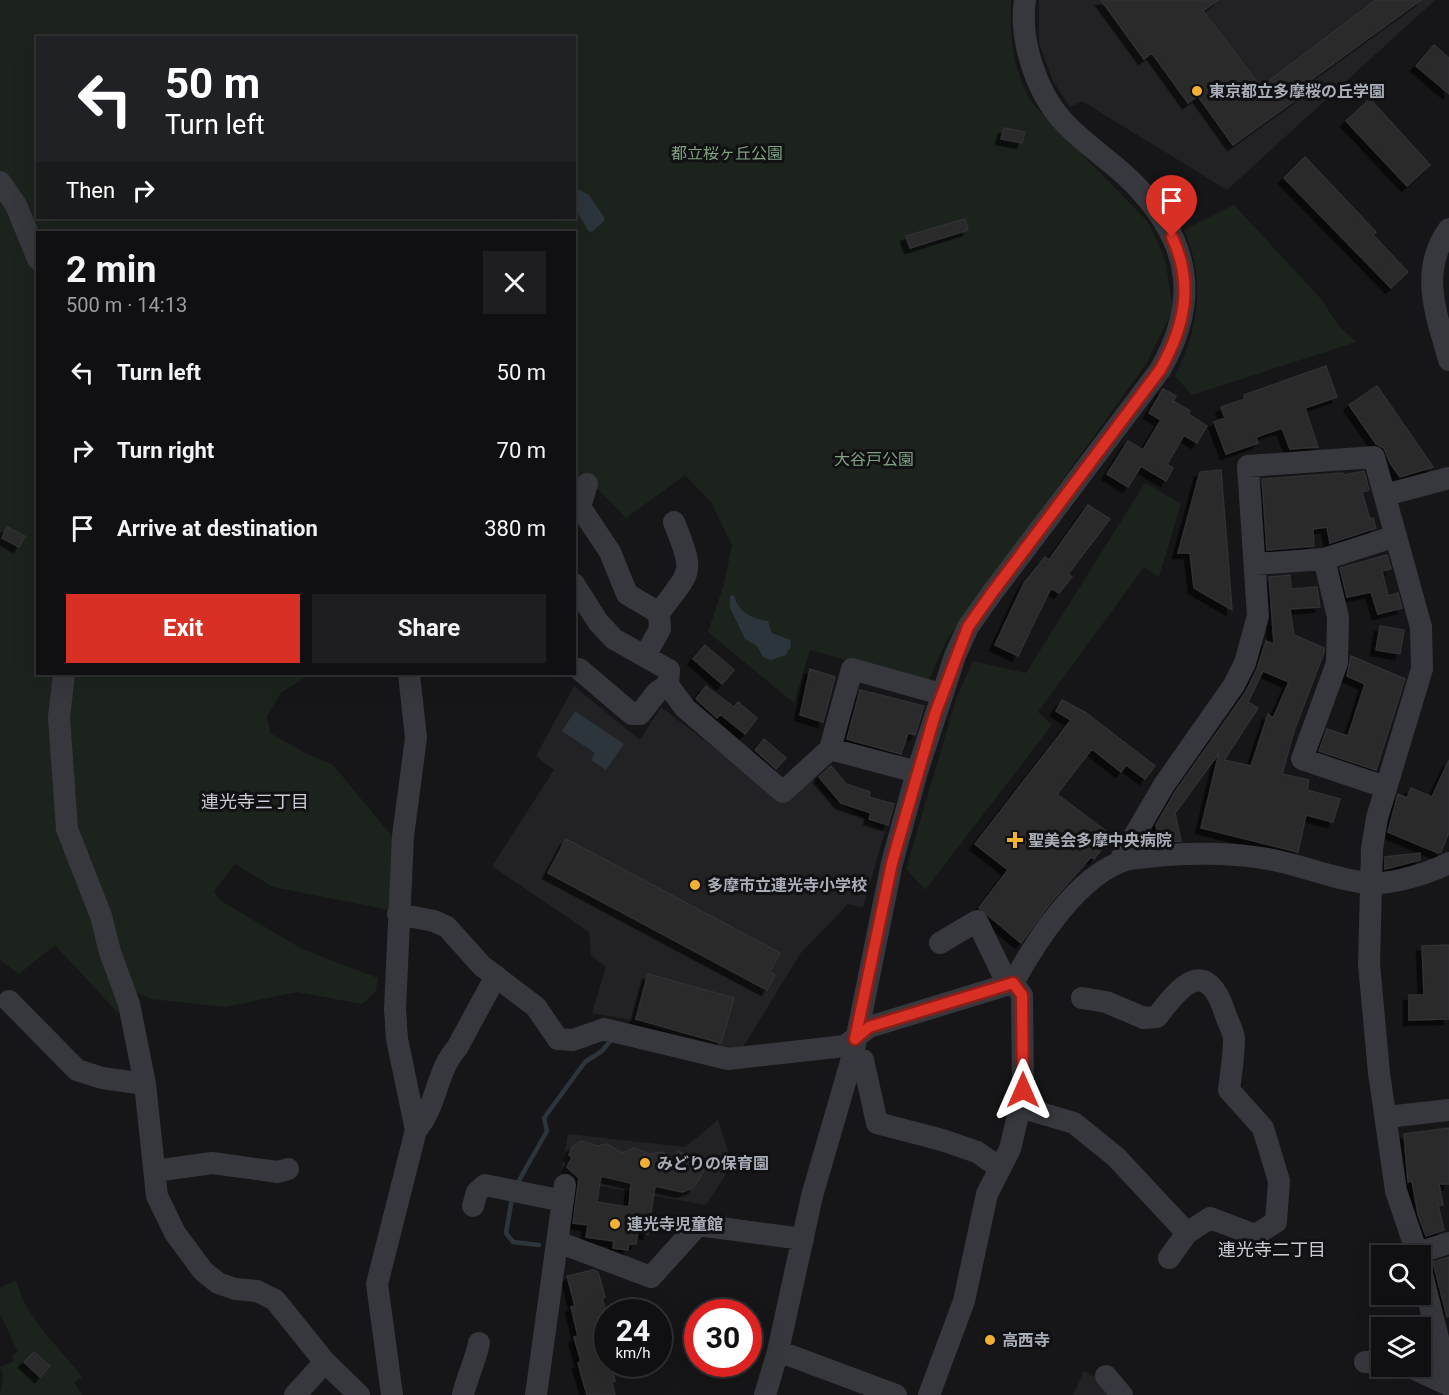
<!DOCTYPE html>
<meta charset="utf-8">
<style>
body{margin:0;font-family:Roboto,"Noto Sans JP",sans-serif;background:#1e1e20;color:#f1f3f6;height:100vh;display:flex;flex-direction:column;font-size:22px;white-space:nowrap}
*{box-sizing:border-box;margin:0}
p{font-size:20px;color:#9c9d9f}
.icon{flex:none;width:33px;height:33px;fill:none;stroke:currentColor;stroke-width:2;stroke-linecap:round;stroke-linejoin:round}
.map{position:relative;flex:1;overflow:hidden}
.sheet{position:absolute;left:36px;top:231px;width:540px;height:444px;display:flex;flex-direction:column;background:#101012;border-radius:0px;box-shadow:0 6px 24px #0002,0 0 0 2px #303032}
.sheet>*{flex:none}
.hud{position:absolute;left:36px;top:36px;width:540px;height:183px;border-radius:0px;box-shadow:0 6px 24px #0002,0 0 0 2px #303032;background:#202124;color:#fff;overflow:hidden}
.tools{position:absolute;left:1371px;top:1245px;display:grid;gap:12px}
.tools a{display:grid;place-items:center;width:60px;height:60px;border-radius:0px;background:#101012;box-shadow:0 6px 24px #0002,0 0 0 2px #303032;font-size:30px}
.speed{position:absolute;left:594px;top:1299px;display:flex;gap:12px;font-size:30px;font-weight:700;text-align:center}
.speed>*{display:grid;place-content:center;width:78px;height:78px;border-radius:50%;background:#101012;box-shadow:0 6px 24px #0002,0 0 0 2px #303032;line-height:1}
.speed small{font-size:15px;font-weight:400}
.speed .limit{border:9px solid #d22;background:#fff;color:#111}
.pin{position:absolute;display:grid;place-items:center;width:51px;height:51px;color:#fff;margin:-62px -26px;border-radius:50% 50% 50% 0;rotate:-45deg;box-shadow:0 0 6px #0007}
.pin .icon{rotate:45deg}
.me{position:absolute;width:66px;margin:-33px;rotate:0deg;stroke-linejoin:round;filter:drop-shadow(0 0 4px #0008)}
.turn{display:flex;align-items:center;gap:21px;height:126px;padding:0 30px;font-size:27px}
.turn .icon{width:78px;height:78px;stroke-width:2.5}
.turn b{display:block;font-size:42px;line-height:51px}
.then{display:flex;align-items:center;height:57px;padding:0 30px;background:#0003;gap:12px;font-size:22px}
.round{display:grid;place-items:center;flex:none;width:63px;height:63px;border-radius:0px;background:#1e1e20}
.headline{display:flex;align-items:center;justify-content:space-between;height:102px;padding:0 30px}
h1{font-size:36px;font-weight:700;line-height:45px}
.button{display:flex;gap:12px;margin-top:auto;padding:12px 30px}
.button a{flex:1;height:69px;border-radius:0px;background:#d93025;color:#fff;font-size:24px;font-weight:700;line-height:69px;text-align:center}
.button a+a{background:#1e1e20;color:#f1f3f6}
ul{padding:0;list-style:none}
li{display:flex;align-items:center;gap:18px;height:78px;padding:0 30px}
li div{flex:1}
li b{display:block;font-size:22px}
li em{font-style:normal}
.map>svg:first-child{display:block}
</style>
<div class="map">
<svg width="1449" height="1395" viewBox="0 0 1449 1395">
<defs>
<filter id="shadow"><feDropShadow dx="-5.5" dy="5.5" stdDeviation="0" flood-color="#0009"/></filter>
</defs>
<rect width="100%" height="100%" fill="#161618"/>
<path fill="#222225" d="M1039 0H1435L1227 190 1082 101 1070 107 1053 81 1039 43Z
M574 686 640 740 661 707 783 801 811 775 825 795 885 831 863 908 848 904 800 954 742 1049 722 1048 625 1019 592 1013 606 967 591 955 589 932 492 866 554 770 536 756Z
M718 1120 728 1151 725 1176 706 1205 560 1179 568 1134 685 1147Z
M1084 1371 1105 1382 1115 1395H1073Z"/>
<path fill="#1c231d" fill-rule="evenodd" d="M0 0H1011C1010 38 1012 71 1033 104L1149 223 1165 259 1173 310 1146 364 946 641 928 682 810 650 794 703 708 632 724 584 732 545 711 502 685 475 626 518 581 472 575 490 574 232H38V674H310L281 693 267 716 270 733 305 753 333 765 396 841 390 910 273 887 235 864 214 891 221 901 302 949 378 978 376 991 362 1004 297 992 226 1007 151 999 135 992 118 1013 55 945 19 974 0 960ZM38 38H574V218H38Z
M1234 205 1321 299 1338 325 1356 342 1192 395 1175 376C1199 329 1206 279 1184 230Z
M1145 483 1181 504 1159 577 1144 567 1038 712 1052 725 925 890 906 869 956 699 973 661 1026 673Z
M16 1280C27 1321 58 1345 82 1377L74 1382 82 1395H0L3 1375 0 1367 14 1361 12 1355 18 1352 0 1314V1288Z"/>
<path fill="#2c353c" d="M578 189 589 195 604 217V221L592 232 588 231 575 208V190Z
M734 595C738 612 752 619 768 621L772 633 790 640 791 646 786 655 771 660 763 657 757 646 745 639 730 608V596Z
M575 711 624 744 606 770 591 760 595 753 562 731Z"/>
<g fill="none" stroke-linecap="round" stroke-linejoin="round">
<path stroke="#2c353c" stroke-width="4.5" d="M517 1184 547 1131 544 1118 585 1062 602 1051 612 1039
M512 1198 506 1233 513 1242 539 1245"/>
</g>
<path fill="#29292c" stroke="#303034" stroke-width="1.5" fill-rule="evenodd" filter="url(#shadow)" d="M1101 0H1218L1203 11 1261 87 1376 0H1421L1297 90 1301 96 1233 145 1198 96 1188 103 1152 53 1144 59Z
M1434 45 1449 58V94L1416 66Z
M1370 99 1430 165 1407 186 1346 121Z
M1004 128 1025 132 1022 143 1001 139Z
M1305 157 1376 232 1373 235 1408 272 1391 288 1284 178Z
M965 219 968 230 910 248 906 236Z
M1326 366 1337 397 1305 408 1318 447 1290 449 1282 428 1256 437 1258 443 1226 454 1214 422 1225 418 1221 407 1245 399 1244 395Z
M1377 386 1433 467 1400 477 1390 463 1384 448 1376 444 1349 405Z
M1163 389 1176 396 1173 401 1190 411 1188 414 1207 426 1197 443 1184 435 1167 464 1173 468 1166 481 1141 466 1128 487 1107 474 1128 441 1143 450 1161 420 1149 413Z
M1221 470 1232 610 1194 588 1190 553H1178L1200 472Z
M1364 471 1369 490 1362 492 1370 519 1373 518 1376 528 1330 543 1327 527 1313 529 1314 546 1267 550 1262 479 1343 473 1344 475Z
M1088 505 1110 519 1068 574 1072 577 1059 593 1051 588 1018 656 995 645 1024 583 1045 557 1049 560Z
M7 527 25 536 19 547 2 538Z
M1387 555 1391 569 1382 571 1388 596 1398 593 1402 608 1378 614 1371 592 1347 597 1340 568Z
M1290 575 1291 589 1317 587 1320 607 1290 609 1294 635 1324 648V652L1294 731 1282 774 1309 780 1307 790 1340 799 1333 822 1306 815 1298 852 1201 828 1219 753 1175 813 1181 841 1160 842 1156 825 1175 792 1245 693 1257 669 1266 641 1274 644 1269 577ZM1263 671 1289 682 1273 718 1268 714 1251 766 1224 760 1258 708 1248 702Z
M1380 626 1404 630 1400 654 1376 650Z
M705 645 734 670 722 684 693 659Z
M1351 656 1405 679 1376 770 1319 751 1327 729 1348 736 1365 684 1347 676Z
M810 669 835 677 823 722 800 715Z
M706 686 734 707 738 702 757 718 745 734 720 714 717 718 696 699Z
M860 690 924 706 915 735 908 733 901 754 847 739Z
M1062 700 1086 713 1155 766 1145 779 1126 765 1121 772 1092 749 1057 794 1112 836 1094 859 1091 857 1051 902 1021 943 979 908 1008 870 975 844 1071 720 1056 711Z
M764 739 786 758 776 769 755 750Z
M1449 760V832L1441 852 1438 853 1388 832 1398 794 1407 798 1411 788 1432 797Z
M831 766 846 784 870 792 869 797 894 804 888 825 869 819 871 813 841 803 819 777Z
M566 839 780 953 770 972 775 975 767 990 548 873Z
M1420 853V860L1385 869V857Z
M1449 945V1019L1409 1020V995H1424L1422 946Z
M648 974 734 998 721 1043 636 1019Z
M1449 1128V1184H1439L1443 1205H1438L1444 1230 1426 1236 1418 1214 1412 1181 1408 1182 1404 1134Z
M581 1141 597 1146 607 1144 622 1153 634 1148 650 1154 662 1152 673 1159 678 1151 697 1163 704 1171 693 1188 682 1192 655 1186 648 1234 638 1232 636 1244H629L628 1250 613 1248 614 1241 586 1237 588 1225 573 1223 579 1178 567 1167 572 1157 569 1155 572 1147ZM601 1176 631 1183 629 1207 597 1202Z
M1449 1257V1316L1447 1317 1433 1262Z
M593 1270 598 1272 605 1297 602 1298 608 1319V1364H611L615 1381 612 1382 615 1395H587L578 1363 581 1362 574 1337 578 1336 571 1307 575 1306 567 1276Z
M34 1352 50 1366 40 1377 24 1362Z"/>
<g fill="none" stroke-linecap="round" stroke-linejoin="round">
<path stroke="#37383d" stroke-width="22" d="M0 182 16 205 38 259
M1449 229C1418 272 1437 315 1449 360
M1385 495 1449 478
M580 507 610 552 627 594 659 613
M574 514 580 507 587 484
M1324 559 1338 617 1337 663 1302 759 1385 787
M1255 564 1324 559 1396 536
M574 584 598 622 614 639 669 670 668 685 685 708 783 792 830 749 917 772
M645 656 660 629 659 613C692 568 695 576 674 522
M579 669 632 714H640L657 692 668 685
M64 674 59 717 67 829 101 916 110 952 129 1004 145 1084 157 1196 175 1233 203 1271 218 1283 235 1289 257 1291 275 1300 325 1362 359 1395
M830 749 852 669 941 694
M1119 862 1164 785 1234 685 1245 663 1258 616 1248 466 1374 457 1421 627 1422 669 1377 818 1372 849 1369 964 1379 1073 1396 1191 1418 1256
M398 914 434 921 447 927 482 966 536 1007 558 1039 573 1040 604 1029 728 1059 845 1046 869 1027 1013 983C1036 941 1079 873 1129 859 1174 853 1217 851 1262 858 1298 863 1333 880 1369 883 1392 885 1429 873 1449 863
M940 943 977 921 1008 985
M1082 998 1106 1002 1144 1018 1157 1017C1180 986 1206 955 1225 1013 1227 1021 1234 1031 1234 1039 1234 1055 1231 1073 1229 1090L1263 1128 1279 1181 1276 1222 1255 1235 1210 1218 1187 1233 1169 1258
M9 1001 77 1070 102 1078 145 1084
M853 1055 863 1060 877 1123 942 1140 977 1152 1000 1168
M1020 1107 1074 1123 1116 1157 1187 1233
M1387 1117 1449 1110
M416 1130C437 1107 436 1071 457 1048L496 976
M155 1171 212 1163 278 1172 288 1169
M473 1206 477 1192 485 1185 563 1201
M558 1242 651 1277 698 1225 803 1239
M1417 1253 1449 1243
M1420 1266 1449 1382
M778 1351 896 1395
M1365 1362H1382
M1408 1366 1449 1385
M1106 1376 1122 1395
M295 1395 325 1362
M392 1395 377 1284 416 1130 397 1039 395 1009 403 836 416 738 409 674
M463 1395C467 1377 475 1362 479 1343
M536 1395 565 1185
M765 1395 778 1351 812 1196 853 1055 892 863 917 772 955 656 968 627 992 593 1160 370C1198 304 1192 247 1140 190 1117 164 1085 146 1062 120 1036 91 1019 39 1025 0
M929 1395 964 1301 987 1194 1010 1149 1020 1107 1023 1090 1022 995 1013 983"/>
</g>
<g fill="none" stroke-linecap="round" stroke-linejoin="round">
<g stroke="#8d1f18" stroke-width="15">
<path id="route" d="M1023 1090 1022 995 1013 983 869 1027 855 1039 892 863 935 714 968 627 992 593 1160 370C1185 326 1194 284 1172 237"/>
</g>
<use href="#route" stroke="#d93025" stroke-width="10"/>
</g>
<g fill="#f2b134" stroke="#111113" stroke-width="2">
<circle cx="1197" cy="91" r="6"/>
<path d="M1012 831h6v6h6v6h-6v6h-6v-6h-6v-6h6z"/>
<circle cx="695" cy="885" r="6"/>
<circle cx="645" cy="1163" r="6"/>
<circle cx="615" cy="1224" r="6"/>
<circle cx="990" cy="1340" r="6"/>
</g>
<g text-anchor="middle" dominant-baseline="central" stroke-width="6" stroke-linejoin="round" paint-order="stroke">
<g font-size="16" font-weight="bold" fill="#a8adb8" stroke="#111113" text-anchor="start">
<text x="1209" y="91">東京都立多摩桜の丘学園</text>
<text x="1028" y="840">聖美会多摩中央病院</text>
<text x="707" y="885">多摩市立連光寺小学校</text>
<text x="657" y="1163">みどりの保育園</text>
<text x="627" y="1224">連光寺児童館</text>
<text x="1002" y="1340">高西寺</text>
</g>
<g font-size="16" fill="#7fa381" stroke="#111113">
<text x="727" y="153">都立桜ヶ丘公園</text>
<text x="874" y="459">大谷戸公園</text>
</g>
<g font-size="18" fill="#c9ccd4" stroke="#111113">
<text x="255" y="801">連光寺三丁目</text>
<text x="1272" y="1249">連光寺二丁目</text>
</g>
</g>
</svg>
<div class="tools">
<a><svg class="icon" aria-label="search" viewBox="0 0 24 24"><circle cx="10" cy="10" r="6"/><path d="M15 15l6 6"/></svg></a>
<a><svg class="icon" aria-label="layers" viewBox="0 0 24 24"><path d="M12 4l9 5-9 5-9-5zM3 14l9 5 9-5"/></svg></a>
</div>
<div class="speed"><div>24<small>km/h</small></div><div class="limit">30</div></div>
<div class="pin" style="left:1172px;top:237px;background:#d93025"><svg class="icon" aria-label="arrive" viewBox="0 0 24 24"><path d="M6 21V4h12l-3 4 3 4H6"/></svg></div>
<svg class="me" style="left:1023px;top:1090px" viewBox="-20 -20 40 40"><path d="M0-17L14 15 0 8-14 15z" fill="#d93025" stroke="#fff" stroke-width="4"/></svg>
<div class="hud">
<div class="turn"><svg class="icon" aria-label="left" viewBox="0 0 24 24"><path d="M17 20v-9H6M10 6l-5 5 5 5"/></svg><div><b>50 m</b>Turn left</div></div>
<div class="then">Then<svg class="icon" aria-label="right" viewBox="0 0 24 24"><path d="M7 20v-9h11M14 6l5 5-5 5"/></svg></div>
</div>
<section class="sheet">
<div class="headline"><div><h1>2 min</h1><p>500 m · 14:13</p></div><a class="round"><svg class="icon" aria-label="close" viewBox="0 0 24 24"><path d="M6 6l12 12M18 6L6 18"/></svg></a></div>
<ul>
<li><svg class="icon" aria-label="left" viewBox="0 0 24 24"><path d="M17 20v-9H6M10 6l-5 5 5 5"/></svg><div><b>Turn left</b></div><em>50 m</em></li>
<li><svg class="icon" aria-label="right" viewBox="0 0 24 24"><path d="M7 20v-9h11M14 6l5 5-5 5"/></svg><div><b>Turn right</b></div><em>70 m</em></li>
<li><svg class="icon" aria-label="arrive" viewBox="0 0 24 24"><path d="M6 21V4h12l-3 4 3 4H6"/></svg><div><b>Arrive at destination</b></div><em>380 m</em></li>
</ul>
<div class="button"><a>Exit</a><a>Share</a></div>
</section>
</div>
